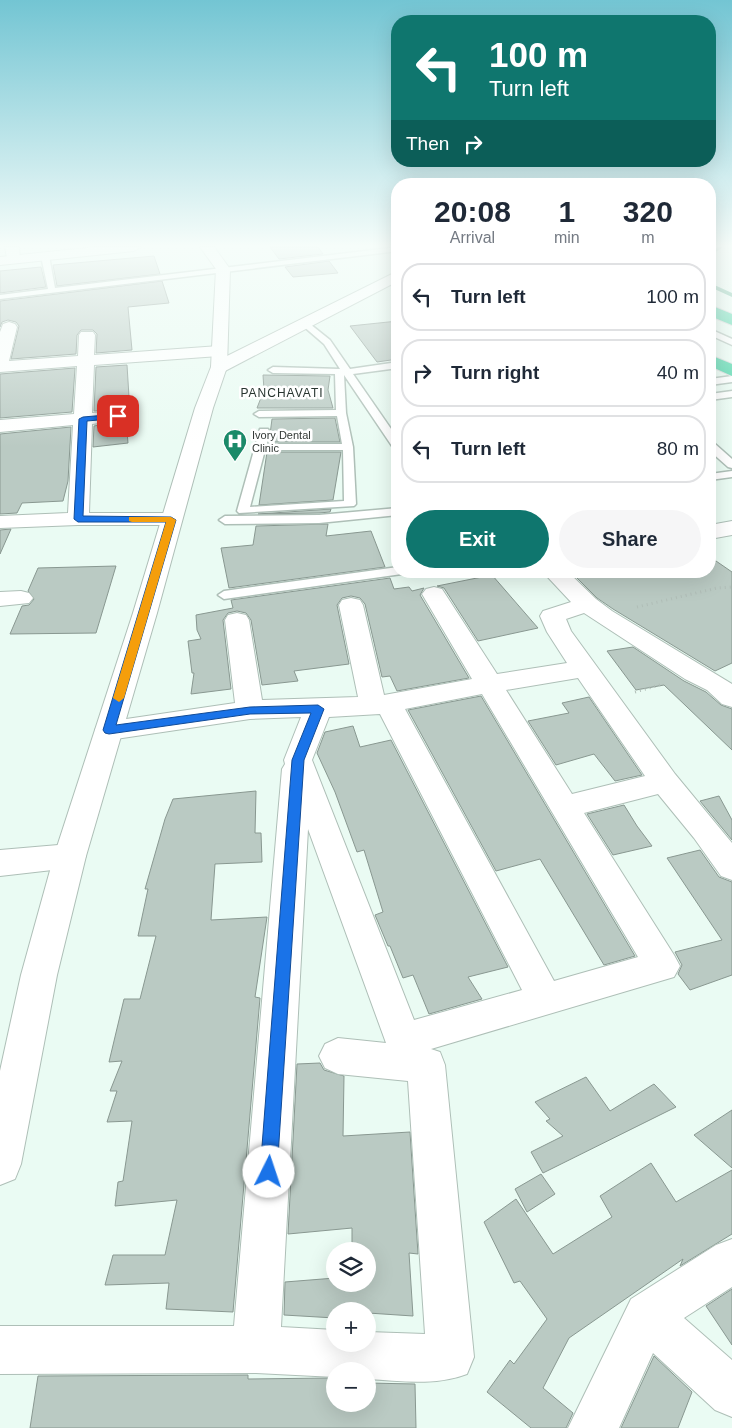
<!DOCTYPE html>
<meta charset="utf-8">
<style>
body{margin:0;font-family:Helvetica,sans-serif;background:#f6f6f7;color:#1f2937;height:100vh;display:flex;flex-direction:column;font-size:19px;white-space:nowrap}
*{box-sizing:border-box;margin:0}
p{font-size:16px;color:#747a83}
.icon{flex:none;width:28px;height:28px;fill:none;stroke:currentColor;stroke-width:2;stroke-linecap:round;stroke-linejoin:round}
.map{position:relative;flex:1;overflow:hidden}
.drawer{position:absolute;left:391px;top:178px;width:325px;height:400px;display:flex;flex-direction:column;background:#fff;border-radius:20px;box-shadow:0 5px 20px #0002}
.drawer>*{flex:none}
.hud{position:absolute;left:391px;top:15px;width:325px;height:152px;border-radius:20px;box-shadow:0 5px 20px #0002;background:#0f766e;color:#fff;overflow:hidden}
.buttons{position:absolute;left:326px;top:1242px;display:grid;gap:10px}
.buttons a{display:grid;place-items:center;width:50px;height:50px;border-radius:50%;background:#fff;box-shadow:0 5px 20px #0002;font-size:25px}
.pin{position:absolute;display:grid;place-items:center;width:42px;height:42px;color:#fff;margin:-21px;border-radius:10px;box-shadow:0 2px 8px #0006}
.me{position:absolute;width:55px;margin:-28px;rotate:4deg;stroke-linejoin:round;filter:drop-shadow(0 0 4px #0008)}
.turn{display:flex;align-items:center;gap:18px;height:105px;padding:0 15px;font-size:22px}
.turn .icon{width:65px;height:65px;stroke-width:2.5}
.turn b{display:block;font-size:35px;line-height:42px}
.then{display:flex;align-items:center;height:48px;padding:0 15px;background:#0003;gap:10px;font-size:19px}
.eta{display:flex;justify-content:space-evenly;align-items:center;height:85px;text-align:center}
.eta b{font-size:30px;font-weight:700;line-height:35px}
.primary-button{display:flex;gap:10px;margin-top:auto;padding:10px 15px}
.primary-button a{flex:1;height:58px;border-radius:30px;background:#0f766e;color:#fff;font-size:20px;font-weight:700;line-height:58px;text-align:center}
.primary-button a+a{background:#f6f6f7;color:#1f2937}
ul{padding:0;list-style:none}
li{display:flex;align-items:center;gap:15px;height:68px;margin:0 10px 8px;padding:0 5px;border:2px solid #e0e1e3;border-radius:20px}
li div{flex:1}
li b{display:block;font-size:19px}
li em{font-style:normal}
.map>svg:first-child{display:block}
</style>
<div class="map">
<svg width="732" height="1428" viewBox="0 0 732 1428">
<rect width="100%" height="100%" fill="#eafbf3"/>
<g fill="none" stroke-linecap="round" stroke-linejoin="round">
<path fill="#55ac8d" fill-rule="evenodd" d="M718 247H723L710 256V253Z
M710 283 732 293V297L710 287Z"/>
</g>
<path fill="#bacac3" stroke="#899891" d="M270 247H318L323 254 279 259Z
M154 256 160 274 57 286 53 265Z
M329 261 338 273 293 277 285 267Z
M41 267 46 287 0 293V271Z
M162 281 169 303 128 307 132 350 96 353 97 334 93 330H81L77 335 76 354 11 359 19 326 16 322 8 320 2 322 0 327V301Z
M398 321V359L377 362 350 326Z
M127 365 130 413 118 409 94 411 96 367Z
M75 368 72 412 0 418V374Z
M263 375 330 376 328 390 333 408H257L264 390Z
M335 418 340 442H269L272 419Z
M126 420 128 443 93 447 94 426Z
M71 427 68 481 63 501 22 503 17 513 0 514V434Z
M267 452H341L333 500 259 505Z
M331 509 330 512 319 513 258 514Z
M328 524 326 536 371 531 385 567 229 588 221 548 253 545 256 526Z
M11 529 0 554V530Z
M716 561 732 572V663L715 671 613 609 597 598 570 571H710V563Z
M116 566 96 633 10 634 22 606 29 605 34 599 28 591 38 568Z
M492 575 538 628 478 641 444 588 437 586Z
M390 578 394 589 409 587 412 591 424 588 420 595 469 678 397 691 390 676 382 677 365 604 360 598 351 596 342 598 337 605 349 664 294 671 298 681 262 685 251 620 246 613 237 611 228 613 223 620 231 689 191 694 194 673H192L188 641 201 639 197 630 196 615 233 608 231 600Z
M633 647 684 681 706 692 721 705 732 709V750L664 685 636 690 607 651Z
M481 696 635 956 604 965 540 859 496 871 408 710Z
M589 697 642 775 615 781 594 754 556 765 528 721 569 713 562 703Z
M353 726 360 747 391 740 508 967 468 977 482 999 429 1014 413 975 403 978 390 946H388L375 915 383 912 364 850 357 852 335 792 317 753 325 732Z
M256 791 255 833H261L262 862 215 864 211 920 267 917 255 997 260 998 233 1312 166 1309 169 1283 105 1285 113 1255H165L177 1200 115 1206 118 1182 123 1181 132 1121 107 1122 117 1091H110L122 1061 109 1062 124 999H140L156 936H138L148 889H145L165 819 173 799Z
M719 796 732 820V840L700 801Z
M624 805 637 826 652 846 613 855 587 814Z
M700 850 719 877 732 882V975L690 990 678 974 682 965 675 952 722 940 667 858Z
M320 1063 324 1070 344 1076 343 1136 410 1132 418 1254 409 1253 413 1316 368 1313V1311H335V1318L284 1315 285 1282 335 1278V1284H368V1251H352V1228L288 1234 297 1064Z
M586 1077 610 1111 654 1084 676 1107 543 1173 531 1152 563 1136 546 1121 550 1119 535 1102Z
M732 1110V1168L694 1135Z
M651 1163 676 1202 732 1170V1234L680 1266 683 1259 569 1338 543 1388 573 1413 566 1428H531L487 1392 510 1360 514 1364 547 1319 520 1281 514 1283 484 1222 516 1199 553 1254 612 1217 600 1196Z
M541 1174 555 1194 527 1212 515 1189Z
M732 1289V1345L706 1306Z
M654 1356 692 1392 678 1428H621Z
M248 1375V1379L328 1378V1385L335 1384V1404H368V1383L415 1384 416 1428H30L38 1376Z"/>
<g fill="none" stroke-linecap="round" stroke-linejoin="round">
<g stroke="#aebfb7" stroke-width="3">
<path id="lane" d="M398 247V251L0 299V295L48 289 41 256 45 254 49 256 55 288Z
M305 320 330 340 350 369 398 362V368L353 374 398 439V450L394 449 344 375 346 413 353 447 356 504 354 506 239 513 237 511 260 429H268L269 431 267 444H342L337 416 259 417 254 414 259 411 336 410 335 374 273 373 268 370 273 367 340 369 324 344 302 325V321ZM265 450H343L344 501 250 507Z
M710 329 732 339V345L710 335Z
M732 376V382L710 385V379Z
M732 391V397L710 400V394Z
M710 442 714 443 732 459V468L728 467 710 451Z
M732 471V477L710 480V474Z
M398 508V515L319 523 225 524 219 520 225 516 319 515Z
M398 567V571H404L402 574 224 599 218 595 224 591Z"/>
</g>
<g stroke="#aebfb7" stroke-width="2">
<path id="street" d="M5 247H19L20 260 18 263H8Z
M398 271V281L225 371H213L211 367 213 363Z
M9 322 15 324 17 327 9 361 78 356 79 335 81 332H93L95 335 94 355 219 346 225 348 227 351 225 354 219 356 94 365 92 413 118 411 124 412 127 416 124 420 92 424 89 513H171L179 514 182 519 179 524 171 525H78L0 528V516L68 513 73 425 0 432V420L74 414 77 366 0 372V332L3 324Z
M732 521V535L710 539V525Z
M542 571H567L596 599 612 611 732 684V707L722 704 707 690 685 679 584 613 566 619 571 631 675 774 732 843V880L721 876 694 838 658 794 584 813 674 955 680 966 674 977 431 1049 440 1052 445 1065 474 1357 467 1374C436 1386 400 1381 368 1379V1371H335V1377L256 1373 0 1374V1326H234L282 769 285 764 284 760 301 717 250 719 109 740 99 737 95 730 99 723 235 703 225 620 228 615 237 613 246 615 249 620 262 700 358 697 339 605 342 600 351 598 360 600 363 605 384 695 472 679 422 594 426 589 434 587 442 589 497 674 567 663 547 632 540 616 543 611 571 602ZM578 678 645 776 572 794 506 690ZM482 694 638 957 554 981 405 709ZM380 714 522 990 414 1020 312 760 329 717ZM308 829 386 1043 338 1038 325 1044 319 1056 325 1068 338 1074 408 1081 425 1334 368 1332V1344H335V1330L281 1327Z
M21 591 29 593 33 598 29 603 0 606V592Z
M70 844 81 847 86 856 81 865 70 868 0 876V850Z
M732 1239V1287L684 1318 732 1360V1417L715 1410 653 1353 619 1428H568L631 1299 716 1245Z"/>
</g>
<g stroke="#aebfb7" stroke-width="2">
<path id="secondary" d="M96 247H141L134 251 0 265V257Z
M200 247H214L230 269 227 367 213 408 157 613 86 856 57 975 21 1164 15 1179 0 1185V1071L21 975 54 856 133 613 195 408 211 367 216 269Z"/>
</g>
<g stroke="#dadbdb" stroke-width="2">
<path id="highway" d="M710 305 732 314V325L710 316Z
M710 355 732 364V376L710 366Z"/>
</g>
<path stroke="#b0bdb7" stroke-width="3" stroke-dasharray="1 4" stroke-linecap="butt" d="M637 607 717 588 732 587
M635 692 663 684"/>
<use href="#lane" fill="#fff" fill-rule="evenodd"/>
<use href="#street" fill="#fff" fill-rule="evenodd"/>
<use href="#secondary" fill="#fff" fill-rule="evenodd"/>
<use href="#highway" fill="#40d2a3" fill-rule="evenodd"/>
</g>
<linearGradient id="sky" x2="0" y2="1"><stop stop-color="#73c5d3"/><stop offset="0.55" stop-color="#f6fdfa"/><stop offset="1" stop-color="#f6fdfa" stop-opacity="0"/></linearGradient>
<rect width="732" height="447" fill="url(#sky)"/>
<path fill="#1a73e8" stroke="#114b97" d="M118 414H121V418L87 421 83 516 171 517 176 520 116 725 250 707 318 705 324 709 304 760 277 1172 275 1178 269 1181 263 1178 260 1172 292 760 311 713 250 714 109 734 105 733 103 730 166 522H78L74 519 79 419 83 417Z"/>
<path fill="#f59e0b" d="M129 517H171L176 520 124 698 119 702 113 698 166 522H132L129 521Z"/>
<defs>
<g id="hospital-pin" transform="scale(1.25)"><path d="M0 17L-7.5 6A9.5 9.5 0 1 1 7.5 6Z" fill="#1b8a69" stroke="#fff"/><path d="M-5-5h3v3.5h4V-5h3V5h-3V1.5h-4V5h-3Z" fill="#fff"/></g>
</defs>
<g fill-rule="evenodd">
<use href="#hospital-pin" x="235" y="441"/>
</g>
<g text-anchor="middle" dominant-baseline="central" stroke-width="5" stroke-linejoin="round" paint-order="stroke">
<g font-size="11" fill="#323835" stroke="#fff" text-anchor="start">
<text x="252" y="435">Ivory Dental<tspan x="252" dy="13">Clinic</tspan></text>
</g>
<g font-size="12" letter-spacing="1" fill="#27342f" stroke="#fff">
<text x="282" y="393">PANCHAVATI</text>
</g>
</g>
</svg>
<div class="buttons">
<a><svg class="icon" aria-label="layers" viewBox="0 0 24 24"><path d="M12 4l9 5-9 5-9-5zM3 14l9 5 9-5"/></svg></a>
<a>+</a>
<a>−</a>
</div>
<div class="pin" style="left:118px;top:416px;background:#d93025"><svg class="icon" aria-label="arrive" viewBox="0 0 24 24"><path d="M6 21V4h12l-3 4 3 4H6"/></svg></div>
<svg class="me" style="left:269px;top:1172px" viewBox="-20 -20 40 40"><circle r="19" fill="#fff"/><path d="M0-13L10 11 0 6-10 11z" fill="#1a73e8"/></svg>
<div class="hud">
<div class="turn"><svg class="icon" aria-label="left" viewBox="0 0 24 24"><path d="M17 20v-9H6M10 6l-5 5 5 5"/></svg><div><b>100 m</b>Turn left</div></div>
<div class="then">Then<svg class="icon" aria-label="right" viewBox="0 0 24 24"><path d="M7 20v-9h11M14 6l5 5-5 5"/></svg></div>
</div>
<section class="drawer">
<div class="eta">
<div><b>20:08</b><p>Arrival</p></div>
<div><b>1</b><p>min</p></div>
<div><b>320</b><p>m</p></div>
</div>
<ul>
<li><svg class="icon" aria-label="left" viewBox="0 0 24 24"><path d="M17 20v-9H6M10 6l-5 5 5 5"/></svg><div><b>Turn left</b></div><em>100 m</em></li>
<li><svg class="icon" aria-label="right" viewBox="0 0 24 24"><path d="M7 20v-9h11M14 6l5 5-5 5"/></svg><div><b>Turn right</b></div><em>40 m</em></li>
<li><svg class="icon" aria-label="left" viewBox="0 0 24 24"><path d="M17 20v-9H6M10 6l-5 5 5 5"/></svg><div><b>Turn left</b></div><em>80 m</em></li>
</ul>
<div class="primary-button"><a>Exit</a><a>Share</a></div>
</section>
</div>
